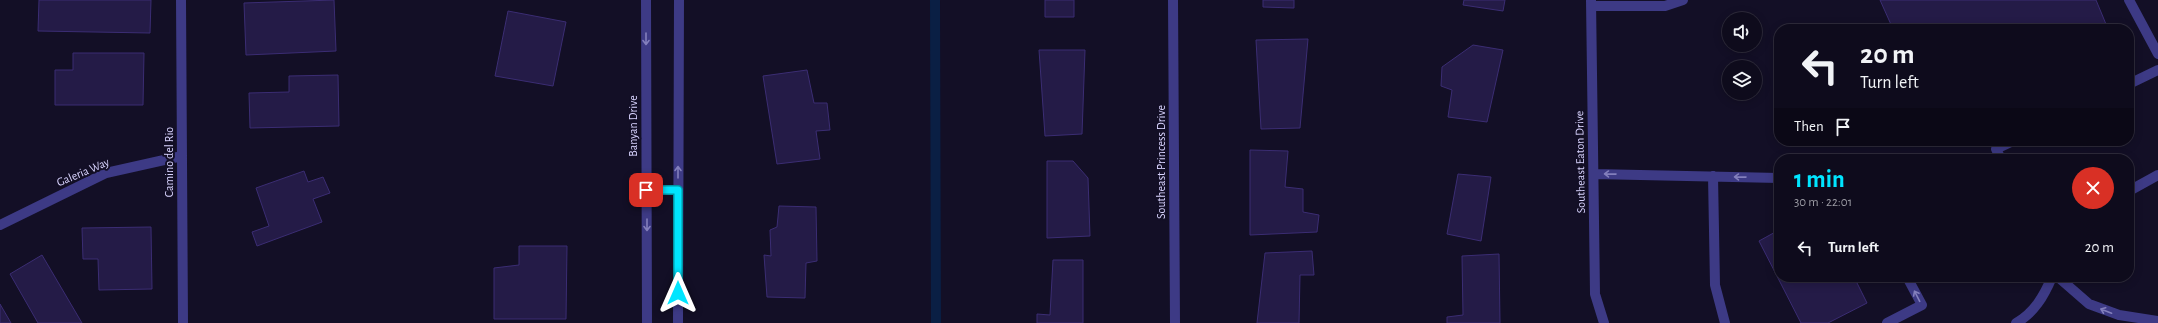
<!DOCTYPE html>
<meta charset="utf-8">
<style>
body{margin:0;font-family:"Alegreya Sans",sans-serif;background:#1c1929;color:#f1f3f6;height:100vh;display:flex;flex-direction:column;font-size:15px;white-space:nowrap}
*{box-sizing:border-box;margin:0}
p{font-size:13px;color:#9b9ba3}
.icon{flex:none;width:22px;height:22px;fill:none;stroke:currentColor;stroke-width:2;stroke-linecap:round;stroke-linejoin:round}
.map{position:relative;flex:1;overflow:hidden}
.drawer{position:absolute;left:1774px;top:154px;width:360px;height:128px;display:flex;flex-direction:column;background:#0e0b1c;border-radius:16px;box-shadow:0 2px 10px #0003,0 0 0 1px #2e2b3b}
.drawer>*{flex:none}
.top-card{position:absolute;left:1774px;top:24px;width:360px;height:122px;border-radius:16px;box-shadow:0 2px 10px #0003,0 0 0 1px #2e2b3b;background:#0e0b1c;color:#f1f3f6;overflow:hidden}
.buttons{position:absolute;left:1722px;top:12px;display:grid;gap:8px}
.buttons a{display:grid;place-items:center;width:40px;height:40px;border-radius:50%;background:#0e0b1c;box-shadow:0 2px 10px #0003,0 0 0 1px #2e2b3b;font-size:20px}
.pin{position:absolute;display:grid;place-items:center;width:34px;height:34px;color:#fff;margin:-17px;border-radius:8px;box-shadow:0 2px 6px #0006}
.me{position:absolute;width:44px;margin:-22px;rotate:0deg;stroke-linejoin:round;filter:drop-shadow(0 0 3px #0008)}
.turn{display:flex;align-items:center;gap:14px;height:84px;padding:0 20px;font-size:18px}
.turn .icon{width:52px;height:52px;stroke-width:2.5}
.turn b{display:block;font-size:28px;line-height:34px}
.then{display:flex;align-items:center;height:38px;padding:0 20px;background:#0003;gap:8px;font-size:15px}
.round{display:grid;place-items:center;flex:none;width:42px;height:42px;border-radius:21px;background:#1c1929}
.summary{display:flex;align-items:center;justify-content:space-between;height:68px;padding:0 20px}
h1{font-size:24px;font-weight:600;line-height:30px;color:#00e5ff}
ul{padding:0;list-style:none}
li{display:flex;align-items:center;gap:12px;height:52px;padding:0 20px}
li div{flex:1}
li b{display:block;font-size:15px}
li em{font-style:normal}
.map>svg:first-child{display:block}
</style>
<div class="map">
<svg width="2158" height="323" viewBox="0 0 2158 323">
<rect width="100%" height="100%" fill="#130f26"/>
<g fill="none" stroke-linecap="round" stroke-linejoin="round">
<path stroke="#0a1f44" stroke-width="10" d="M935 0 936 323"/>
</g>
<path fill="#241b47" stroke="#3b2d73" d="M39 0H151L150 33 38 31Z
M334 0 336 51 246 55 244 3Z
M1045 0H1074V17H1045Z
M1263 0H1294V8L1263 7Z
M1464 0H1505L1503 11 1463 5Z
M1880 0H2096L2108 29H1893Z
M508 11 566 22 553 86 495 76Z
M1308 39 1300 128 1261 129 1256 40Z
M1473 45 1503 50 1487 122 1448 117 1452 90 1441 86 1442 67Z
M1039 50H1085L1082 134 1045 136Z
M73 53H144L143 105H55V70H73Z
M807 70 814 103H827L830 130 816 131 820 159 777 164 763 76Z
M338 75 339 126 250 128 249 93 289 92V76Z
M1250 150 1288 151 1285 187 1303 189V212L1319 215 1317 232 1250 235Z
M1047 161H1073L1088 178 1090 236 1047 238Z
M304 171 308 182 323 177 330 193 313 199 322 222 257 246 252 232 269 226 256 188Z
M1458 174 1491 177 1481 241 1447 234Z
M779 206 816 207 817 261 806 263 805 298 767 297 764 255 771 256 770 230 777 227Z
M151 227 152 289 99 290 98 259H83L82 228Z
M1779 230V277H1854L1867 303 1828 323H1801L1759 241Z
M519 246H567L566 319H494V268L519 265Z
M1312 251 1314 275H1300L1299 323H1257L1265 253Z
M1499 254 1500 323H1447V317L1463 315 1462 256Z
M42 255 82 323H38L10 274Z
M1053 260H1083V323H1037V314L1050 315Z
M0 304 11 323H0Z"/>
<g fill="none" stroke-linecap="round" stroke-linejoin="round">
<path stroke="#3d3a85" stroke-width="10" d="M181 0 183 323
M646 0 647 323
M1173 0 1175 323
M1591 0 1595 294 1604 323
M2129 0 2158 54
M1591 6H1665L1683 0
M2129 84 2158 70
M2001 159 1996 149 2013 141
M1594 174 1779 178
M1713 176 1715 285 1725 323
M646 190H678
M2129 191 2158 175
M0 225 106 173 182 156
M2058 277 2089 304 2119 315 2158 321
M678 323 679 0
M1887 323 1922 305 1907 277
M2016 323C2034 313 2044 296 2052 277"/>
</g>
<defs><path id="oneway-shaft" d="M-6 0H5M1.5-3L5.5 0L1.5 3" fill="none" stroke-width="1.6" stroke-linecap="round" stroke-linejoin="round"/></defs>
<g stroke="#837fbc">
<use href="#oneway-shaft" transform="translate(646 39) rotate(90)"/>
<use href="#oneway-shaft" transform="translate(678 172) rotate(-90)"/>
<use href="#oneway-shaft" transform="translate(1610 174) rotate(-179)"/>
<use href="#oneway-shaft" transform="translate(1740 177) rotate(-179)"/>
<use href="#oneway-shaft" transform="translate(647 225) rotate(90)"/>
<use href="#oneway-shaft" transform="translate(1917 296) rotate(-117)"/>
<use href="#oneway-shaft" transform="translate(2106 311) rotate(-159)"/>
</g>
<g fill="none" stroke-linecap="round" stroke-linejoin="round">
<g stroke="#0095a6" stroke-width="10">
<path id="route" d="M646 190H678V293"/>
</g>
<use href="#route" stroke="#00e5ff" stroke-width="7"/>
</g>
<g text-anchor="middle" dominant-baseline="central" stroke-width="4" stroke-linejoin="round" paint-order="stroke">
<g font-size="12" fill="#d9d4ff" stroke="#130f26">
<text transform="translate(633 126) rotate(-90)">Banyan Drive</text>
<text transform="translate(169 162) rotate(-90)">Camino del Rio</text>
<text transform="translate(1161 162) rotate(-90)">Southeast Princess Drive</text>
<text transform="translate(1580 162) rotate(-91)">Southeast Eaton Drive</text>
<text transform="translate(83 172) rotate(-23)">Galeria Way</text>
</g>
</g>
</svg>
<div class="buttons">
<a><svg class="icon" aria-label="sound" viewBox="0 0 24 24"><path d="M4 9h4l5-4v14l-5-4H4zM17 9q2 3 0 6"/></svg></a>
<a><svg class="icon" aria-label="layers" viewBox="0 0 24 24"><path d="M12 4l9 5-9 5-9-5zM3 14l9 5 9-5"/></svg></a>
</div>
<div class="pin" style="left:646px;top:190px;background:#d93025"><svg class="icon" aria-label="arrive" viewBox="0 0 24 24"><path d="M6 21V4h12l-3 4 3 4H6"/></svg></div>
<svg class="me" style="left:678px;top:293px" viewBox="-20 -20 40 40"><path d="M0-17L14 15 0 8-14 15z" fill="#00e5ff" stroke="#fff" stroke-width="4"/></svg>
<div class="top-card">
<div class="turn"><svg class="icon" aria-label="left" viewBox="0 0 24 24"><path d="M17 20v-9H6M10 6l-5 5 5 5"/></svg><div><b>20 m</b>Turn left</div></div>
<div class="then">Then<svg class="icon" aria-label="arrive" viewBox="0 0 24 24"><path d="M6 21V4h12l-3 4 3 4H6"/></svg></div>
</div>
<section class="drawer">
<div class="summary"><div><h1>1 min</h1><p>30 m · 22:01</p></div><a class="round" style="background:#d93025;color:#fff"><svg class="icon" aria-label="close" viewBox="0 0 24 24"><path d="M6 6l12 12M18 6L6 18"/></svg></a></div>
<ul>
<li><svg class="icon" aria-label="left" viewBox="0 0 24 24"><path d="M17 20v-9H6M10 6l-5 5 5 5"/></svg><div><b>Turn left</b></div><em>20 m</em></li>
</ul>
</section>
</div>
